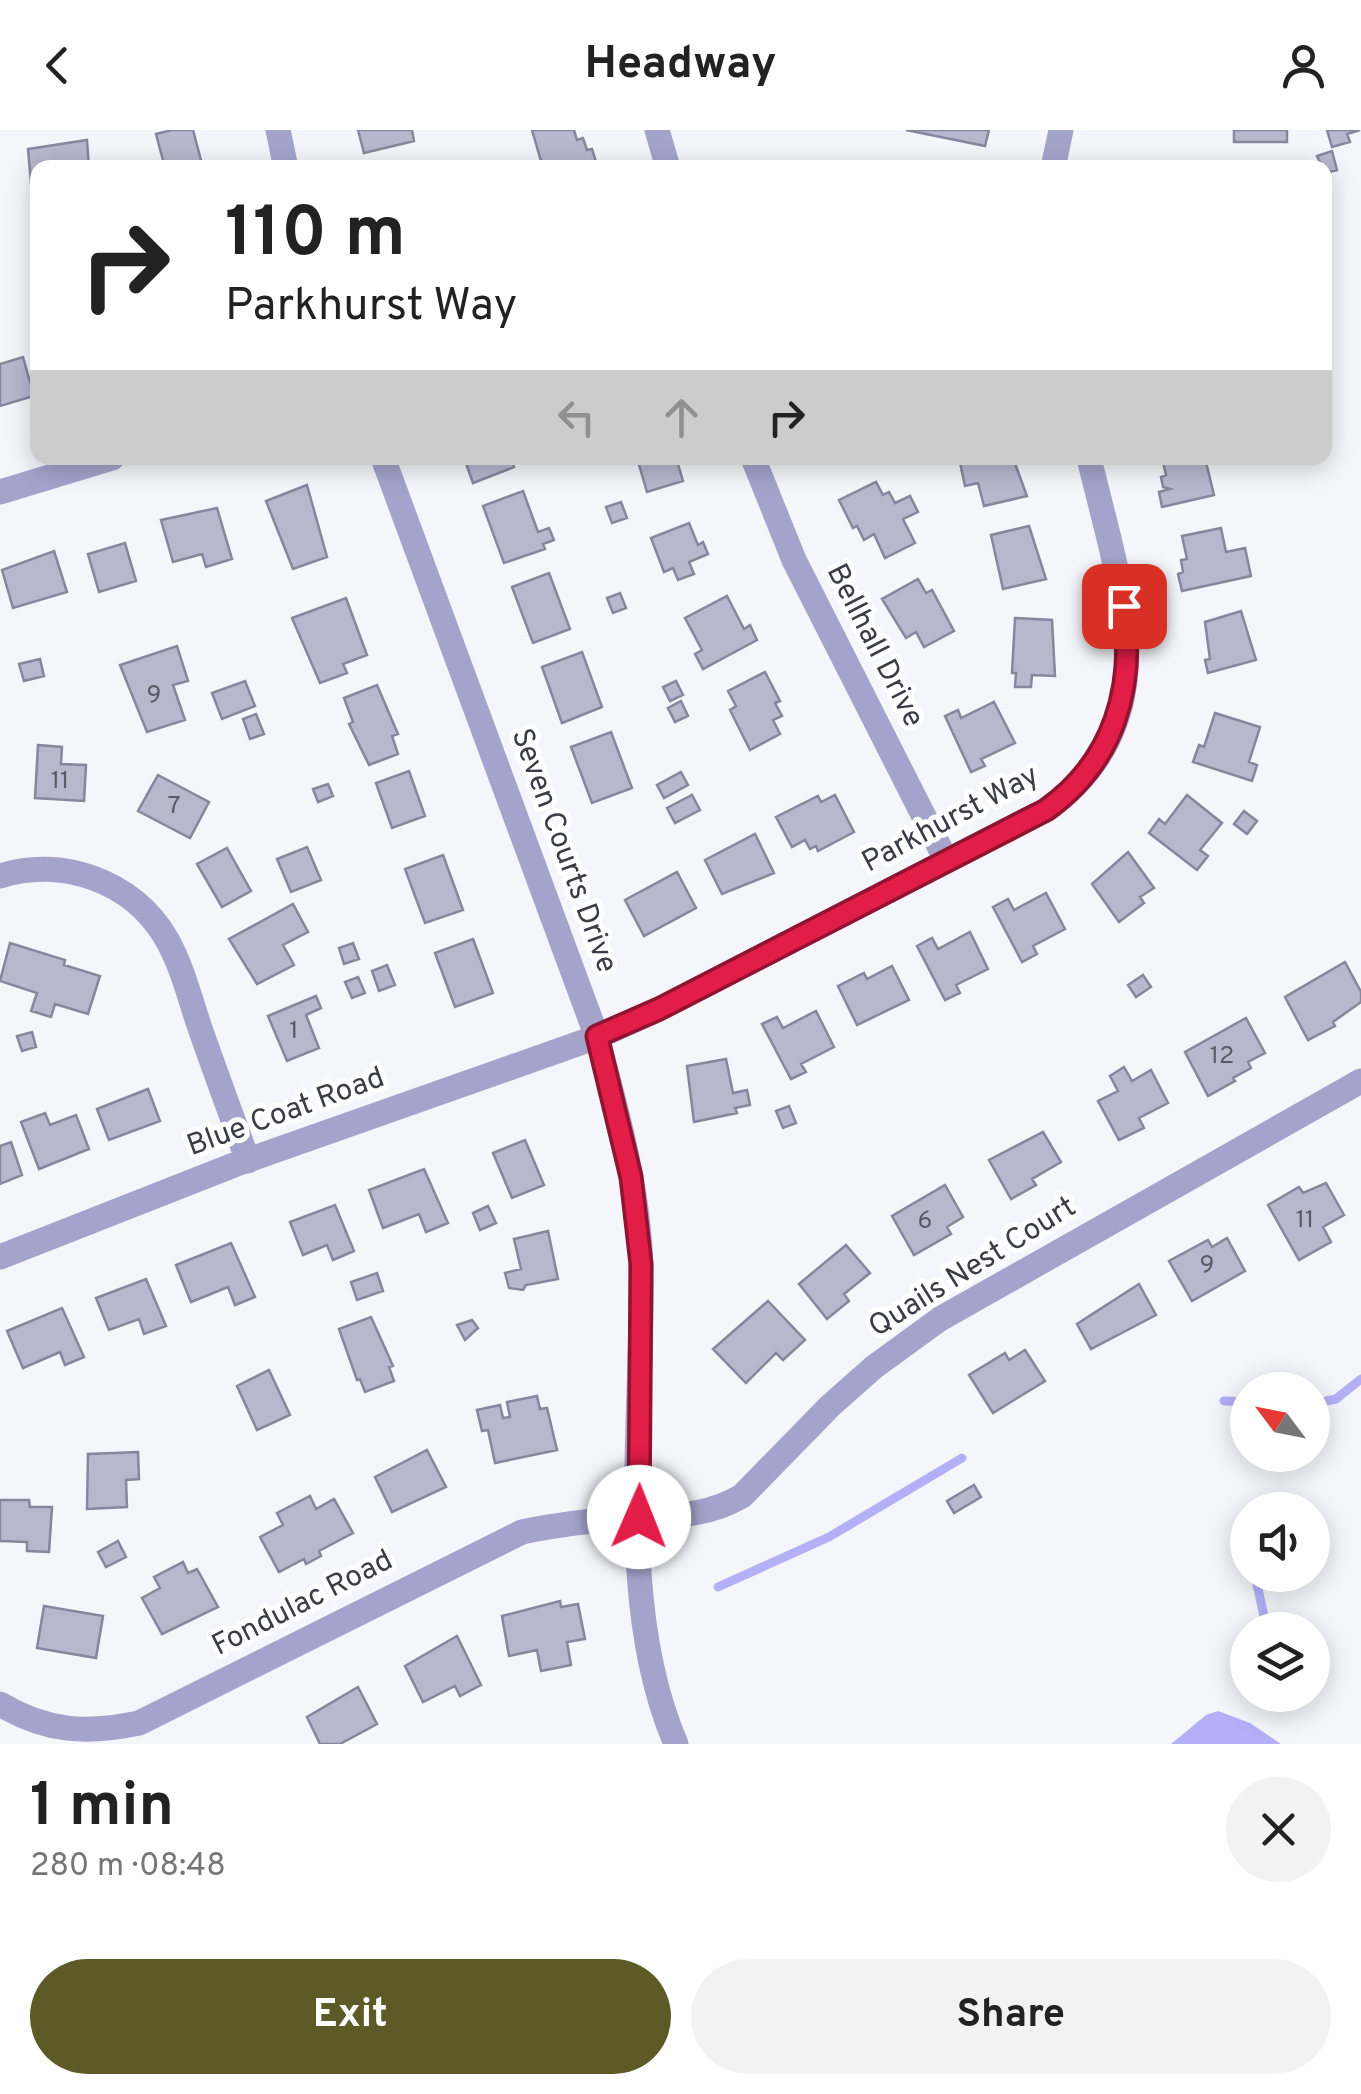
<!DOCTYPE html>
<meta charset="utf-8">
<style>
body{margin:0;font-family:Overpass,sans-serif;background:#f2f2f2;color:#222;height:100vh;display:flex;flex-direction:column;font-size:38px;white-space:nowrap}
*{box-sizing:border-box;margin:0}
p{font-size:32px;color:#767676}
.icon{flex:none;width:55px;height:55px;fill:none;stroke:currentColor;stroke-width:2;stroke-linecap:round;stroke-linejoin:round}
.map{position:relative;height:1614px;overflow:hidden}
.drawer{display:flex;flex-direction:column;background:#fff;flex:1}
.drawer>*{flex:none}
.banner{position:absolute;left:30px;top:30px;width:1302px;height:305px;border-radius:20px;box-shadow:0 5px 25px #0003;background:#fff;color:#222;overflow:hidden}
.needle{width:65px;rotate:302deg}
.buttons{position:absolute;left:1230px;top:1242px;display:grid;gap:20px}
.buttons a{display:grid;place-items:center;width:100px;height:100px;border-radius:50%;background:#fff;box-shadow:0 5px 25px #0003;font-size:50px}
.pin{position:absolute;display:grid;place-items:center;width:85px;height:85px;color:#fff;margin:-42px;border-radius:20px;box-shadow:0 5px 15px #0006}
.me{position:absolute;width:110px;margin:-55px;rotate:1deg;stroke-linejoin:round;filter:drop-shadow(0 0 8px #0008)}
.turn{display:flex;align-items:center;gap:35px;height:210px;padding:0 30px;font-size:45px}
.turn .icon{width:130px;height:130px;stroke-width:2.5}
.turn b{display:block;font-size:70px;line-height:85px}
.lanes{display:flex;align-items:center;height:95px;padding:0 30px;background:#0003;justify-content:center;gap:50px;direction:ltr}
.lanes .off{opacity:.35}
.round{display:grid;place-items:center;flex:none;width:105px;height:105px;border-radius:52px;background:#f2f2f2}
.overview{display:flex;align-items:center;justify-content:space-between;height:170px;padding:0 30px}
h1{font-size:60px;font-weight:700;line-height:75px}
.action{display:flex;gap:20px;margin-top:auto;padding:20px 30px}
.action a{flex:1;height:115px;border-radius:60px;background:#5d5a27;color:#fff;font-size:40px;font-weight:700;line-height:115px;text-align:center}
.action a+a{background:#f2f2f2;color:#222}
header{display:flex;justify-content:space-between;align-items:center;height:130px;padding:0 30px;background:#fff;font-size:45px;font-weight:700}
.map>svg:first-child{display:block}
</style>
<header><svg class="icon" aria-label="back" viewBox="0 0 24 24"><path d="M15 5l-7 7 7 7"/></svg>Headway<svg class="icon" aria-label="person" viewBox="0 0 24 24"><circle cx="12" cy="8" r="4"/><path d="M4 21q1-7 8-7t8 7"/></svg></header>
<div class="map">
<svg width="1361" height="1614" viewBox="0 0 1361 1614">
<rect width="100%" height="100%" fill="#f5f6fb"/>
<path fill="#b3b0f8" d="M1218 1581 1250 1593 1281 1614H1171L1206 1585Z"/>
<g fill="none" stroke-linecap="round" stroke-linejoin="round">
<path stroke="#b3b0f8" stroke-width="9" d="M1224 1271 1248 1272
M1312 1274 1336 1269 1361 1249
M1257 1454 1267 1500
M718 1457 829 1407 962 1328"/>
</g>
<path fill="#b7b7ce" stroke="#86869d" stroke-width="2.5" d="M172 0H193L203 38H165L156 4Z
M358 0H412L414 11 364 23Z
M532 0H574L577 10 583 8 587 20 592 19 597 35 543 38Z
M906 0H989L985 16Z
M1234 0H1287V12H1234Z
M1327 0H1360L1347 4 1350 12 1332 17Z
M87 10 89 38H38V53H31L28 19Z
M1332 21 1337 40 1325 43 1317 26Z
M23 227 34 266 0 276V234Z
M464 328H511L514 337 473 353Z
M637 328H676L683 351 647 362Z
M959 328H1013L1027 366 984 376 978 353 965 356Z
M1162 328H1205L1214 365 1162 377 1159 362 1170 359 1163 357 1161 347 1166 345Z
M876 352 883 365 889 362 895 373 910 366 918 382 903 389 915 413 885 428 874 404 864 410 857 396 853 398 839 370Z
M307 355 327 427 293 439 266 371Z
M523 361 538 402 549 398 554 410 543 414 545 419 504 433 483 376Z
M621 372 627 388 612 393 606 377Z
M217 378 232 429 206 437 202 424 173 432 161 390Z
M689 393 698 415 703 412 708 424 689 432 694 444 678 450 673 438 664 442 651 408Z
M1029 396 1046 449 1003 459 991 405Z
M1221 398 1226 422 1245 418 1251 446 1182 461 1178 444 1183 442 1181 430 1187 429 1182 406Z
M125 413 136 451 99 462 88 424Z
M54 421 67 462 13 478 2 440Z
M549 443 570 499 533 513 512 457Z
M918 449 926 463 932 460 954 501 924 517 916 502 906 508 882 469Z
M620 463 626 478 613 483 607 468Z
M727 466 744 499 750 495 757 510 703 539 695 524 702 520 685 488Z
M346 468 367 525 343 534 347 543 320 553 292 488Z
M1241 481 1256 530 1208 543 1205 530 1210 529 1205 492Z
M1015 488 1052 490 1055 546 1032 545 1031 557H1015L1016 543H1012Z
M177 516 188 551 173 555 185 590 147 602 120 535Z
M582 522 602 577 562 593 542 537Z
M40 529 44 546 24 551 19 534Z
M765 542 780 571 775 573 782 586 773 590 780 604 750 620 730 580 736 576 728 561Z
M245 551 255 576 222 589 212 563Z
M676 551 683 565 670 571 663 557Z
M377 555 398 604 392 606 398 624 369 635 349 594 353 592 344 568Z
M681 571 688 586 675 592 668 578Z
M994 572 1015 613 981 629 985 636 971 642 945 586 958 580 961 588Z
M1215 583 1260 597 1249 632 1257 635 1252 651 1193 632 1199 615 1204 617Z
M256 584 264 604 250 609 243 589Z
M611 602 632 658 592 673 571 617Z
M38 615 62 617 61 634 86 635 84 671 35 668Z
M409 641 425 686 392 698 376 653Z
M681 642 688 655 664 668 657 655Z
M158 645 209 672 190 708 138 681Z
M328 654 333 666 318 672 313 659Z
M692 665 700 680 675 693 667 678Z
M835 665 854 702 818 721 816 716 810 719 805 710 792 717 776 687 818 666 821 672Z
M1187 665 1222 693 1200 720 1208 726 1197 740 1149 703 1159 689 1165 694Z
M1244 681 1257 691 1247 704 1234 694Z
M755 704 774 743 722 764 705 730Z
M307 717 321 750 291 762 277 729Z
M227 718 251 761 222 777 197 734Z
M1128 722 1154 758 1140 767 1144 773 1119 792 1092 754Z
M443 725 463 780 425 793 405 739Z
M677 742 696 778 644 806 625 770Z
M1046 763 1065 799 1033 816 1037 824 1022 832 993 777 1008 769 1014 780Z
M293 774 308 802 283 815 294 835 257 854 229 809Z
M970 802 988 839 956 855 960 863 945 870 917 816 932 808 938 819Z
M473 809 493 863 455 877 435 823Z
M10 813 65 830 64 835 100 846 88 884 55 874 51 887 31 881 37 863 0 851Z
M353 813 359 829 344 834 339 818Z
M1345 832 1361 862V872L1333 892 1335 896 1308 910 1285 867Z
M387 835 395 855 379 861 372 841Z
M892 836 909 870 857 895 838 856 864 843 867 849Z
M1143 845 1151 857 1136 867 1128 855Z
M358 847 365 863 352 868 345 852Z
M316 866 321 878 306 885 319 918 287 931 268 886Z
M816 881 834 917 801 934 806 942 791 949 762 894 777 887 783 898Z
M1246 888 1265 923 1248 932 1251 938 1233 948 1235 951 1208 966 1185 922Z
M32 902 36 917 22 921 17 906Z
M726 929 733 963 747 960 750 975 735 978 737 983 694 992 687 936Z
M1124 937 1132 951 1151 940 1168 973 1139 988 1144 998 1119 1010 1098 971 1118 961 1110 946Z
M148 959 160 991 109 1010 97 979Z
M789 976 796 993 783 998 776 981Z
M45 983 50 995 76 985 89 1019 39 1039 21 992Z
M1043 1002 1061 1032 1032 1049 1036 1055 1011 1069 989 1030Z
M525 1010 544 1055 512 1068 493 1023Z
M11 1012 22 1045 0 1054V1016Z
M424 1039 448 1093 426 1102 419 1084 383 1098 369 1060Z
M1326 1053 1344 1085 1323 1097 1331 1112 1299 1130 1268 1075 1299 1057 1303 1063Z
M945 1055 963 1087 947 1097 951 1104 914 1125 892 1086Z
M335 1075 354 1121 333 1130 327 1115 303 1125 290 1092Z
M488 1076 496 1093 480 1100 473 1083Z
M548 1101 558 1149 526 1155 523 1160 509 1158 505 1143 521 1139 514 1109Z
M1227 1108 1245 1141 1192 1171 1169 1131 1208 1110 1212 1117Z
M231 1113 255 1167 235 1175 228 1157 191 1172 176 1135Z
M846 1115 870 1143 844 1164 849 1171 827 1189 799 1154Z
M377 1143 383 1161 357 1170 351 1152Z
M146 1149 166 1196 144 1204 139 1189 109 1200 96 1168Z
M1139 1154 1156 1185 1091 1219 1077 1194Z
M768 1171 805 1210 783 1230 776 1223 746 1253 713 1219Z
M62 1178 84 1227 65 1235 60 1222 23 1238 7 1201Z
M371 1187 393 1236 389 1237 394 1251 365 1262 360 1249 357 1250 339 1199Z
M472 1190 478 1198 465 1210 457 1195Z
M1025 1220 1045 1251 993 1283 969 1245 1005 1223 1009 1230Z
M269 1240 290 1285 257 1300 237 1256Z
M537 1266 540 1279 547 1278 557 1320 495 1333 488 1300 482 1301 477 1280 500 1275 503 1288 510 1287 507 1272Z
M427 1320 446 1357 392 1382 375 1347Z
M138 1322 139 1349 126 1350 127 1377 87 1379 88 1324Z
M974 1355 981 1367 954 1383 947 1371Z
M310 1366 316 1379 334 1369 353 1403 319 1421 321 1426 306 1434 304 1429 279 1442 260 1407 283 1395 277 1383Z
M0 1370H29L30 1377H52L49 1422 27 1421V1412L0 1411Z
M118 1411 126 1427 106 1437 98 1422Z
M183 1432 188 1443 197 1439 218 1477 162 1504 142 1468 160 1458 154 1447Z
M560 1471 561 1477 578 1474 585 1509 567 1512 571 1535 541 1541 537 1520 509 1526 502 1486Z
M44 1476 103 1486 96 1528 37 1518Z
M457 1506 481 1555 460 1566 455 1556 423 1572 405 1536Z
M358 1557 377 1594 340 1614H320L307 1587Z"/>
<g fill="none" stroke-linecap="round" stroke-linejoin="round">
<path stroke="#a4a3cb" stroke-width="25" d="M657 0 668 38
M1053 38 1061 0
M753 328 794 430 946 730
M0 362 112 328
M0 746C61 726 133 751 166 808 183 837 190 870 201 901 216 944 232 987 248 1031
M0 1127 234 1035 597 907 659 879 1046 680C1174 589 1118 453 1089 328
M0 1574C47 1602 87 1604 139 1593L522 1402C559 1394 596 1390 634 1388 674 1385 706 1387 742 1366L830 1276 874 1237 940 1189 1361 951"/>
<path stroke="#a4a3cb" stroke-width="25" d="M278 0 286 38
M383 328 597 907C617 982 639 1059 641 1138 644 1289 615 1473 676 1614"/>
</g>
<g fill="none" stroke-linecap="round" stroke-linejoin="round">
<g stroke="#92132f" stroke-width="25">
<path id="route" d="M639 1387 641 1134 631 1047 597 906 659 879 1046 680C1115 631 1135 557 1124 476"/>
</g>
<use href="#route" stroke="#e11d48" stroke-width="18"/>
</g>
<g text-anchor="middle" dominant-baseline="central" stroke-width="10" stroke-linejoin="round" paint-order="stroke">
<g font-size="25" fill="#5b5b67">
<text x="154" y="566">9</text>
<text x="60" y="652">11</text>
<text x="174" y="677">7</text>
<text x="294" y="902">1</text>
<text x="1222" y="927">12</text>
<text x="1305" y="1091">11</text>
<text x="925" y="1092">6</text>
<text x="1207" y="1136">9</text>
</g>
<g font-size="30" fill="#3c3c45" stroke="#fff">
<text transform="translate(874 516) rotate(63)">Bellhall Drive</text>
<text transform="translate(951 690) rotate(-28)">Parkhurst Way</text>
<text transform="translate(563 721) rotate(70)">Seven Courts Drive</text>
<text transform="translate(286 983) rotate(-20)">Blue Coat Road</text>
<text transform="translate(973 1138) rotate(-32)">Quails Nest Court</text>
<text transform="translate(303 1474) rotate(-27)">Fondulac Road</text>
</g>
</g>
</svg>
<div class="buttons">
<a><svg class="needle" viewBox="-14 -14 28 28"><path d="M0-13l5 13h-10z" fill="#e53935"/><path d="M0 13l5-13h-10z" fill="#767676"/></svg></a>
<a><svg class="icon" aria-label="sound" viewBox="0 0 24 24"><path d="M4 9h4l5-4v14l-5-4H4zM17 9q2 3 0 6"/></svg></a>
<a><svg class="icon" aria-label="layers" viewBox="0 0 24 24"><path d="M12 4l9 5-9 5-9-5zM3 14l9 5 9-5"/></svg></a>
</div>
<div class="pin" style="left:1124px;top:476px;background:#d93025"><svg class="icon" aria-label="arrive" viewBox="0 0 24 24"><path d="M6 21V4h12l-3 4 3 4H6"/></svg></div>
<svg class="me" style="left:639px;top:1387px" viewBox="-20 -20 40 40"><circle r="19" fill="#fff"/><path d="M0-13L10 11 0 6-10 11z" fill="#e11d48"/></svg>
<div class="banner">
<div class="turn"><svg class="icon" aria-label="right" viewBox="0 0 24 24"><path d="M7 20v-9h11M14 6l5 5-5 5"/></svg><div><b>110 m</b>Parkhurst Way</div></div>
<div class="lanes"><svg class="icon off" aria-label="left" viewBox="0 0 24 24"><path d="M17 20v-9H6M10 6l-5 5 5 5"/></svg><svg class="icon off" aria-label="ahead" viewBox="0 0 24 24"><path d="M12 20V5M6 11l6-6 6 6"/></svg><svg class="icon" aria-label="right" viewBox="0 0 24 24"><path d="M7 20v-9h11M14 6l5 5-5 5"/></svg></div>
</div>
</div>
<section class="drawer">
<div class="overview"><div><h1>1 min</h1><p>280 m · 08:48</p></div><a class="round"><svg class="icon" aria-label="close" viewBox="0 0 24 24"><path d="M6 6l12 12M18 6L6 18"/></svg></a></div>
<div class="action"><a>Exit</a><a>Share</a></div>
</section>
